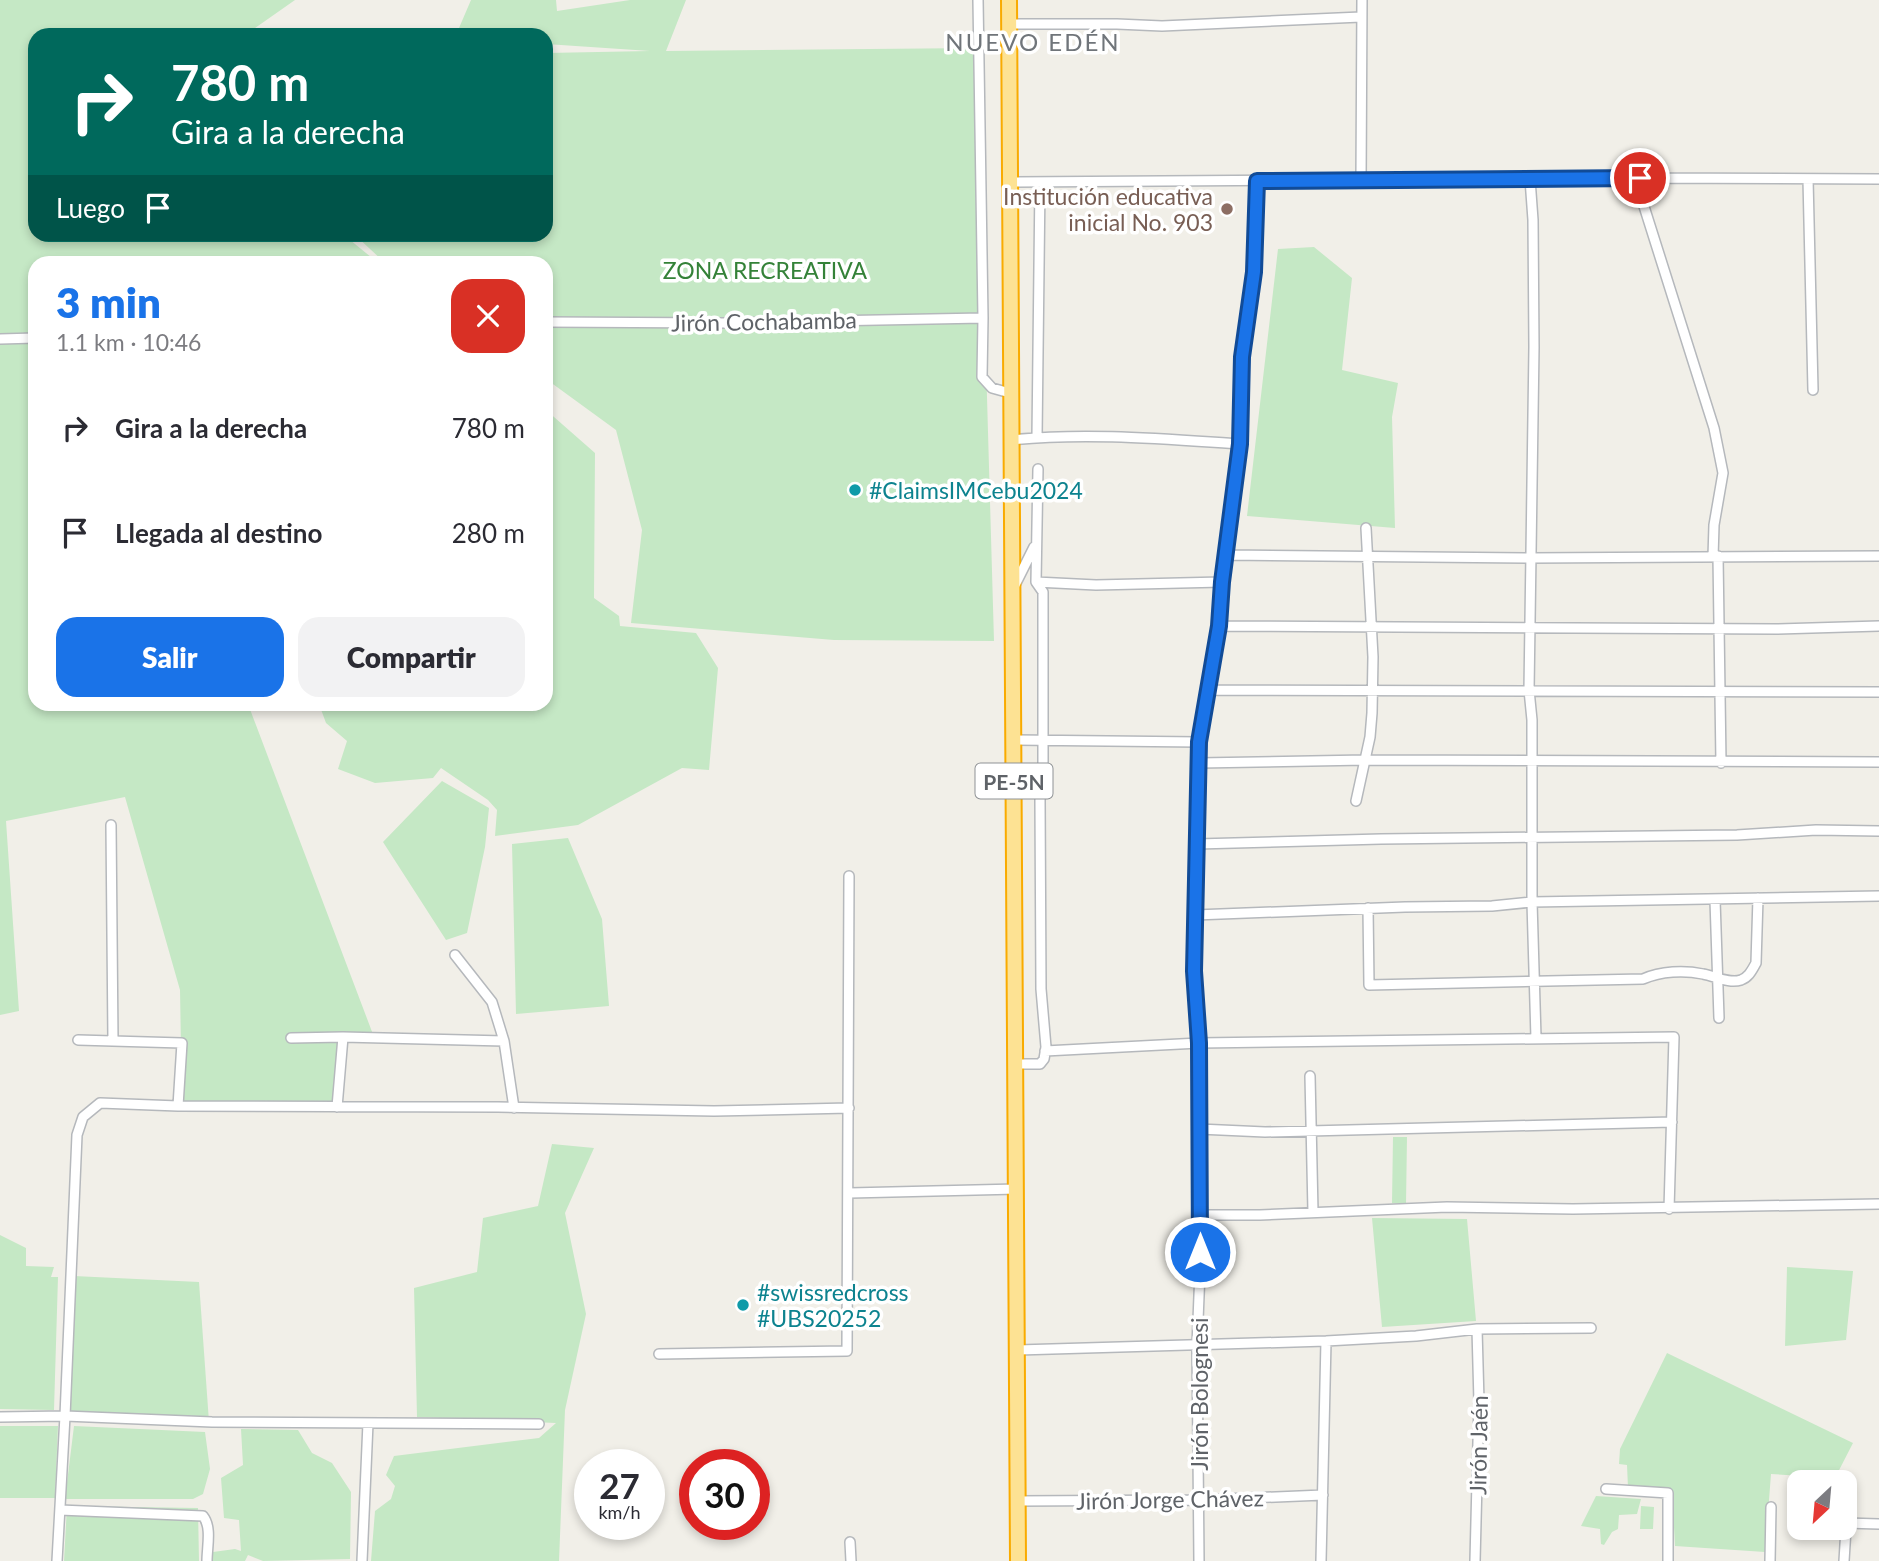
<!DOCTYPE html>
<html lang="es">
<meta charset="utf-8">
<style>
body{margin:0;font-family:Lato,sans-serif;background:#f2f2f3;color:#2b2b33;height:100vh;display:flex;flex-direction:column;font-size:26px;white-space:nowrap}
*{box-sizing:border-box;margin:0}
p{font-size:23px;color:#7c7c81}
.icon{flex:none;width:38px;height:38px;fill:none;stroke:currentColor;stroke-width:2;stroke-linecap:round;stroke-linejoin:round}
.map{position:relative;flex:1;overflow:hidden}
.sheet{position:absolute;left:28px;top:256px;width:525px;height:455px;display:flex;flex-direction:column;background:#fff;border-radius:21px;box-shadow:0 4px 10px #0003}
.sheet>*{flex:none}
.hud{position:absolute;left:28px;top:28px;width:525px;height:214px;border-radius:21px;box-shadow:0 4px 10px #0003;background:#00695c;color:#fff;overflow:hidden}
.needle{width:46px;rotate:206deg}
.fabs{position:absolute;left:1787px;top:1470px;display:grid;gap:14px}
.fabs a{display:grid;place-items:center;width:70px;height:70px;border-radius:14px;background:#fff;box-shadow:0 4px 10px #0003;font-size:35px}
.speed{position:absolute;left:574px;top:1449px;display:flex;gap:14px;font-size:35px;font-weight:700;text-align:center}
.speed>*{display:grid;place-content:center;width:91px;height:91px;border-radius:50%;background:#fff;box-shadow:0 4px 10px #0003;line-height:1}
.speed small{font-size:18px;font-weight:400}
.speed .limit{border:10px solid #d22;background:#fff;color:#111}
.pin{position:absolute;display:grid;place-items:center;width:60px;height:60px;color:#fff;margin:-30px;border:4px solid #fff;border-radius:50%;box-shadow:0 2px 7px #0007}
.me{position:absolute;width:77px;margin:-38px;rotate:0deg;stroke-linejoin:round;filter:drop-shadow(0 0 5px #0008)}
.turn{display:flex;align-items:center;gap:24px;height:147px;padding:0 28px;font-size:32px}
.turn .icon{width:91px;height:91px;stroke-width:2.5}
.turn b{display:block;font-size:49px;line-height:60px}
.then{display:flex;align-items:center;height:66px;padding:0 28px;background:#0003;gap:14px;font-size:26px}
.round{display:grid;place-items:center;flex:none;width:74px;height:74px;border-radius:21px;background:#f2f2f3}
.summary{display:flex;align-items:center;justify-content:space-between;height:119px;padding:0 28px}
h1{font-size:42px;font-weight:800;line-height:52px;color:#1a73e8}
.cta{display:flex;gap:14px;margin-top:auto;padding:14px 28px}
.cta a{flex:1;height:80px;border-radius:21px;background:#1a73e8;color:#fff;font-size:28px;font-weight:800;line-height:80px;text-align:center}
.cta a+a{background:#f2f2f3;color:#2b2b33}
ul{padding:0;list-style:none}
li{display:flex;align-items:center;gap:21px;height:105px;padding:0 28px}
li div{flex:1}
li b{display:block;font-size:26px}
li em{font-style:normal}
.map>svg:first-child{display:block}
</style>
<div class="map">
<svg width="1879" height="1561" viewBox="0 0 1879 1561">
<rect width="100%" height="100%" fill="#f1efe8"/>
<path fill="#c5e8c5" d="M0 0H295L245 35H35V234L344 235 377 262H35V704H248L374 1037 343 1038 337 1104 182 1106 180 990 125 797 6 821 19 1011 0 1015Z
M471 0H556L557 11 630 0H686L666 51 977 48 994 641 834 640 631 623 642 530 616 430 546 379V262H384L355 235 546 234V53L650 51 546 44V35H456Z
M1314 247 1352 278 1342 370 1398 383 1392 417 1395 528 1247 516 1278 249Z
M546 410 595 453 594 598 619 616 620 626 696 633 718 668 709 770 682 768 578 825 495 836 497 810 488 800 441 768 433 778 375 783 338 769 347 741 326 723 319 704H546Z
M442 781 489 808 485 847 467 933 446 940 383 842Z
M568 838 602 919 609 1006 516 1014 512 844Z
M1393 1137H1407L1406 1204 1392 1203Z
M552 1144 594 1148 565 1213 586 1314 565 1410 559 1561H371L375 1511 391 1499 395 1486 386 1475 394 1456 539 1438 556 1423 417 1417 414 1288 477 1272 483 1218 538 1206Z
M1372 1218 1467 1219 1476 1321 1382 1327Z
M0 1235 26 1248V1266L54 1267 51 1277H58L54 1410 0 1409Z
M1787 1267 1853 1271 1846 1340 1785 1346Z
M74 1276 199 1282 209 1422 67 1415Z
M1667 1353 1853 1443 1835 1478 1771 1474 1765 1552 1675 1546 1672 1489 1628 1488 1627 1465 1619 1464 1620 1449Z
M0 1426H58L55 1498H0Z
M74 1426 205 1432 210 1469 203 1494 193 1499H65Z
M241 1429 298 1430 312 1453 332 1463 351 1492 350 1559 263 1561 248 1555 245 1561H213V1552L235 1549 241 1551 239 1520 224 1518 221 1478 243 1465Z
M1596 1496 1641 1499 1637 1514 1619 1515 1618 1529 1612 1532 1604 1545 1601 1544 1600 1529 1581 1526Z
M67 1506 198 1508 199 1561H64Z
M1641 1506 1654 1507 1653 1529H1640Z"/>
<g fill="none" stroke-linecap="round" stroke-linejoin="round">
<g stroke="#b5b8bc" stroke-width="12">
<path id="minor" d="M978 0 983 318 982 377 992 388 1010 393
M1009 24H1117L1162 26 1361 17
M1640 178 1642 200 1714 428 1723 473 1714 525 1713 557
M1530 179 1533 220 1534 347 1529 690 1532 720V902L1536 1038
M1808 179 1813 390
M1361 181 1362 0
M1010 182 1640 178 1879 179
M546 322 722 323 983 318
M0 339 35 338
M1037 437 1040 182
M1010 440C1086 432 1164 439 1240 444
M1226 555 1531 558 1879 556
M1718 556 1721 763
M1036 582 1096 585 1222 582
M1015 585 1034 547
M1219 626 1776 629 1879 626
M1209 690 1879 692
M1013 740 1199 742
M1199 763 1366 760 1879 762
M1356 801 1370 737 1372 713 1373 657 1366 528
M111 825 113 1041
M1197 844 1381 839 1737 835 1816 830 1879 831
M1715 900 1719 1018
M1368 908 1369 985 1643 979C1661 971 1684 970 1703 974 1715 976 1729 984 1741 980 1749 977 1752 970 1756 963L1758 898
M1195 915 1405 907 1492 906 1532 902 1879 896
M455 955 492 1002 504 1041
M343 1037 504 1041 514 1108
M291 1038 343 1037 337 1107
M78 1040 182 1043 178 1106
M1045 1051 1199 1043 1674 1037 1669 1209
M1015 1064H1040L1044 1059 1046 1047 1041 989 1040 800 1043 773V592L1036 582 1038 469
M1310 1076 1313 1212
M1199 1129 1265 1132 1672 1122
M850 1193 1017 1189
M1200 1215H1260L1447 1207 1573 1209 1879 1204
M1018 1350 1326 1341 1416 1336 1477 1329 1591 1328
M659 1354 847 1351 849 876
M0 1417 65 1416 212 1422 539 1424
M1606 1489 1668 1493V1561
M1017 1501 1199 1500 1323 1495
M60 1510 203 1516C212 1527 207 1547 207 1561
M1846 1523 1879 1524
M850 1542 851 1561
M57 1561 65 1416 77 1135 83 1117 100 1103 178 1106 498 1107 714 1111 849 1108
M362 1561 368 1423
M1199 1561 1197 1345 1200 1271 1199 1043 1194 971 1199 742 1219 626 1222 582 1240 444 1242 357 1254 272 1257 181
M1321 1561 1326 1341
M1475 1561 1479 1402 1477 1329
M1770 1561 1771 1507
M1844 1561 1849 1480"/>
</g>
<g stroke="#f9ab00" stroke-width="18">
<path id="highway" d="M1009 0 1018 1561"/>
</g>
<use href="#minor" stroke="#fff" stroke-width="9"/>
<use href="#highway" stroke="#fde293" stroke-width="14"/>
</g>
<g fill="none" stroke-linecap="round" stroke-linejoin="round">
<g stroke="#114b97" stroke-width="18">
<path id="route" d="M1200 1252 1199 1043 1194 971 1199 742 1219 626 1222 582 1240 444 1242 357 1254 272 1257 181 1640 178"/>
</g>
<use href="#route" stroke="#1a73e8" stroke-width="12"/>
</g>
<circle fill="#8d6e63" stroke="#fff" stroke-width="2.5" cx="1227" cy="209" r="7"/>
<g fill="#0f9aa8" stroke="#fff" stroke-width="2.5">
<circle cx="855" cy="490" r="7"/>
<circle cx="743" cy="1305" r="7"/>
</g>
<g text-anchor="middle" dominant-baseline="central" stroke-width="7" stroke-linejoin="round" paint-order="stroke">
<rect fill="#fff" stroke="#8f9295" stroke-width="2" x="975.5" y="763.5" width="77" height="35" rx="5"/>
<g font-size="21" font-weight="bold" fill="#5f6368">
<text x="1014" y="781">PE-5N</text>
</g>
<g font-size="23" fill="#785e54" stroke="#fff" text-anchor="end">
<text x="1213" y="196">Institución educativa<tspan x="1213" dy="26">inicial No. 903</tspan></text>
</g>
<g font-size="23" fill="#348238" stroke="#fff">
<text x="765" y="270">ZONA RECREATIVA</text>
</g>
<g font-size="23" fill="#5f6368" stroke="#fff">
<text transform="translate(764 321) rotate(-1)">Jirón Cochabamba</text>
<text transform="translate(1199 1394) rotate(-90)">Jirón Bolognesi</text>
<text transform="translate(1478 1445) rotate(-89)">Jirón Jaén</text>
<text transform="translate(1170 1499) rotate(-1)">Jirón Jorge Chávez</text>
</g>
<g font-size="23" fill="#0d838f" stroke="#fff" text-anchor="start">
<text x="869" y="490">#ClaimsIMCebu2024</text>
<text x="757" y="1292">#swissredcross<tspan x="757" dy="26">#UBS20252</tspan></text>
</g>
<g font-size="24" letter-spacing="2" fill="#70757a" stroke="#fff">
<text x="1033" y="41">NUEVO EDÉN</text>
</g>
</g>
</svg>
<div class="fabs">
<a><svg class="needle" viewBox="-14 -14 28 28"><path d="M0-13l5 13h-10z" fill="#e53935"/><path d="M0 13l5-13h-10z" fill="#7c7c81"/></svg></a>
</div>
<div class="speed"><div>27<small>km/h</small></div><div class="limit">30</div></div>
<div class="pin" style="left:1640px;top:178px;background:#d93025"><svg class="icon" aria-label="arrive" viewBox="0 0 24 24"><path d="M6 21V4h12l-3 4 3 4H6"/></svg></div>
<svg class="me" style="left:1200px;top:1252px" viewBox="-20 -20 40 40"><circle r="17" fill="#1a73e8" stroke="#fff" stroke-width="3"/><path d="M0-11L8 9 0 5-8 9z" fill="#fff"/></svg>
<div class="hud">
<div class="turn"><svg class="icon" aria-label="right" viewBox="0 0 24 24"><path d="M7 20v-9h11M14 6l5 5-5 5"/></svg><div><b>780 m</b>Gira a la derecha</div></div>
<div class="then">Luego<svg class="icon" aria-label="arrive" viewBox="0 0 24 24"><path d="M6 21V4h12l-3 4 3 4H6"/></svg></div>
</div>
<section class="sheet">
<div class="summary"><div><h1>3 min</h1><p>1.1 km · 10:46</p></div><a class="round" style="background:#d93025;color:#fff"><svg class="icon" aria-label="close" viewBox="0 0 24 24"><path d="M6 6l12 12M18 6L6 18"/></svg></a></div>
<ul>
<li><svg class="icon" aria-label="right" viewBox="0 0 24 24"><path d="M7 20v-9h11M14 6l5 5-5 5"/></svg><div><b>Gira a la derecha</b></div><em>780 m</em></li>
<li><svg class="icon" aria-label="arrive" viewBox="0 0 24 24"><path d="M6 21V4h12l-3 4 3 4H6"/></svg><div><b>Llegada al destino</b></div><em>280 m</em></li>
</ul>
<div class="cta"><a>Salir</a><a>Compartir</a></div>
</section>
</div>
